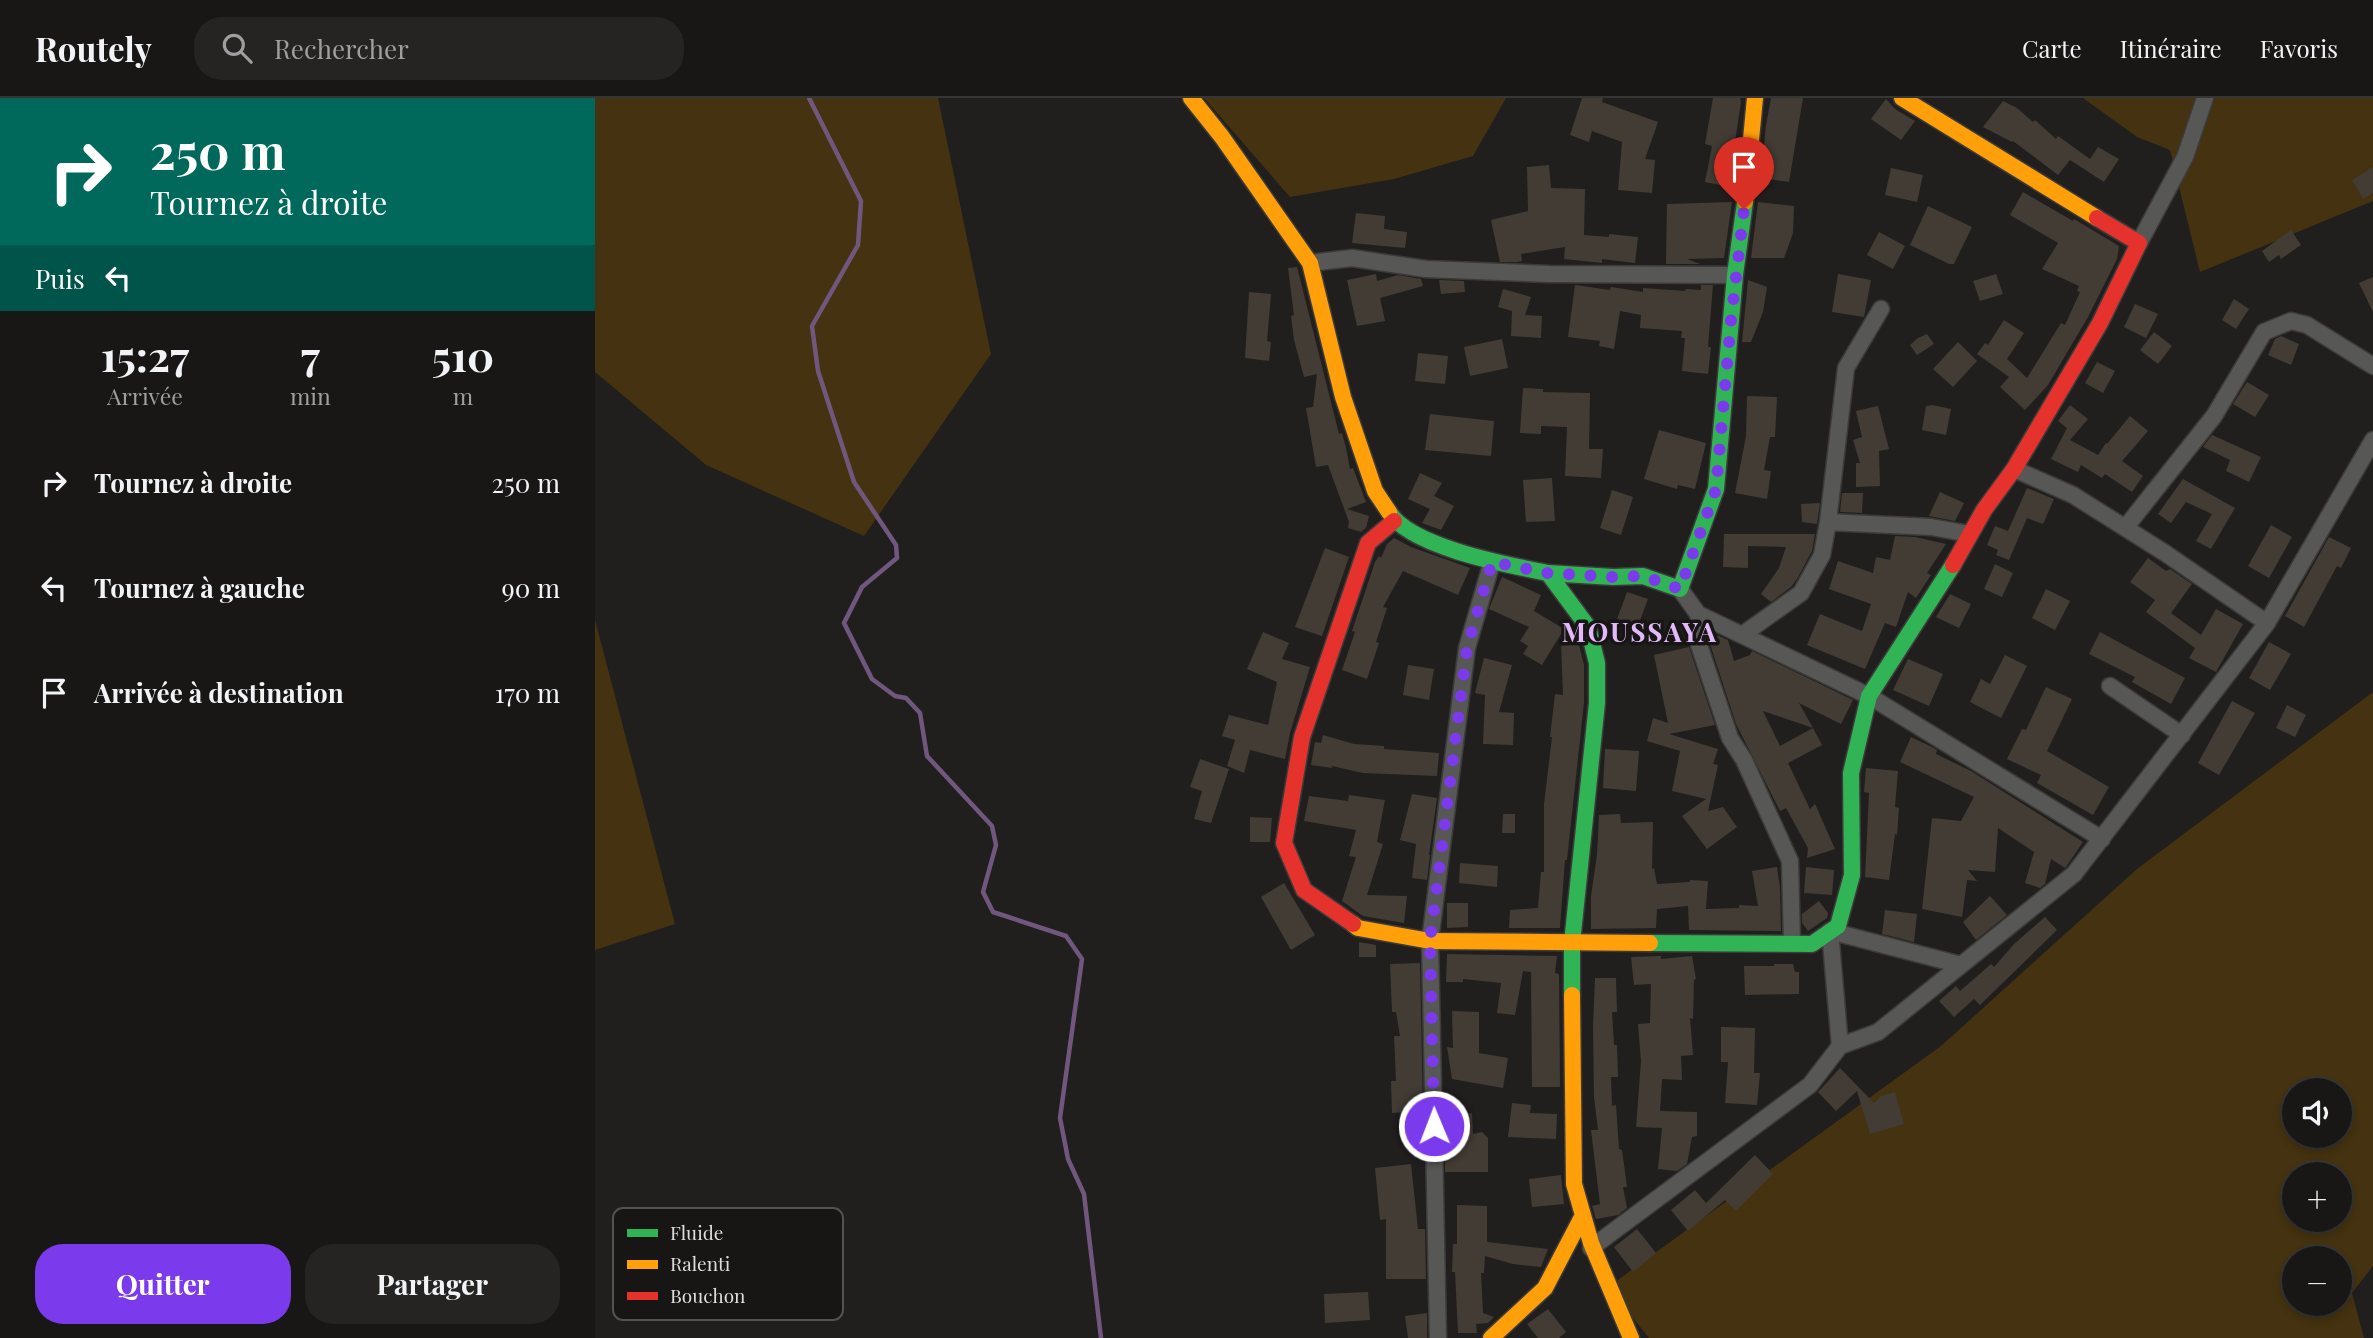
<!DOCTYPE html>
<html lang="fr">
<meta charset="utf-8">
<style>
body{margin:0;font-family:"Playfair Display",serif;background:#252423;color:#f1f3f6;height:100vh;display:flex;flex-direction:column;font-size:26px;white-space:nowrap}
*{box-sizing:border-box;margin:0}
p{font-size:23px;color:#9f9fa1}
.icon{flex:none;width:38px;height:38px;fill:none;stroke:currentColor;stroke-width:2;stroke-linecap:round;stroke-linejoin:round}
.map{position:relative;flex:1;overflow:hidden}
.side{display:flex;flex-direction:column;background:#181716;width:595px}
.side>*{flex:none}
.banner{background:#00695c;color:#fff;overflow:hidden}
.controls{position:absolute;left:1687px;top:980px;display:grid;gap:14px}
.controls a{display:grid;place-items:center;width:70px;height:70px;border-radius:50%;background:#181716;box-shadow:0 4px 10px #0003,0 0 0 2px #363635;font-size:35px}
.pin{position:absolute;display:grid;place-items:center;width:60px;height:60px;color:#fff;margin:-72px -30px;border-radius:50% 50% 50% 0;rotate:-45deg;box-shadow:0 0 7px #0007}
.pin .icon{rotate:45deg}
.me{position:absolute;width:77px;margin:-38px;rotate:359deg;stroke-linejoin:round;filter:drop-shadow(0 0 5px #0008)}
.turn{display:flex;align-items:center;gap:24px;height:147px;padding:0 35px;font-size:32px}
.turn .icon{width:91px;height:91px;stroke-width:2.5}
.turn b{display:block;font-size:49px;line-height:60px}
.then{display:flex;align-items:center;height:66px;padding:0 35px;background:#0003;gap:14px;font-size:26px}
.eta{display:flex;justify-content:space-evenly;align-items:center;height:119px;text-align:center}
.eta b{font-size:42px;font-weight:700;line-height:49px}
.button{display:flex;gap:14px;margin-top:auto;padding:14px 35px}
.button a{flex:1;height:80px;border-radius:28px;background:#7c3aed;color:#fff;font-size:28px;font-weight:700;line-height:80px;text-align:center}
.button a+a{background:#252423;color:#f1f3f6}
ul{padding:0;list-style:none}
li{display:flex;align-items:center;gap:21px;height:105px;padding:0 35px}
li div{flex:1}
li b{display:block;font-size:26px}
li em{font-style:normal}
header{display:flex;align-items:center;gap:42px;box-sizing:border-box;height:98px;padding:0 35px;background:#181716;border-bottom:2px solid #363635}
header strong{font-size:33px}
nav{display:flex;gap:38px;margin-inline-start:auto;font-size:24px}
.search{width:490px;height:63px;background:#252423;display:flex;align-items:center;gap:18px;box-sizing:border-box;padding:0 24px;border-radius:28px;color:#9f9fa1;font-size:26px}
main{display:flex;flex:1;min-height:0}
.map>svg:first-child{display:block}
</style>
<header>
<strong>Routely</strong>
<div class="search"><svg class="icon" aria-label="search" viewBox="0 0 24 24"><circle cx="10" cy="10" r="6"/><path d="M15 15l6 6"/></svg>Rechercher</div>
<nav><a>Carte</a><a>Itinéraire</a><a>Favoris</a></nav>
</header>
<main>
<section class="side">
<div class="banner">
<div class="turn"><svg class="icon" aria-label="right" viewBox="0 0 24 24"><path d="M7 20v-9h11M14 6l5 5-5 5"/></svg><div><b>250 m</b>Tournez à droite</div></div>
<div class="then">Puis<svg class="icon" aria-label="left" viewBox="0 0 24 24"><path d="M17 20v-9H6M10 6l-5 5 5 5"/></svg></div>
</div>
<div class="eta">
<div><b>15:27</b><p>Arrivée</p></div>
<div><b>7</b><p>min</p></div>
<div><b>510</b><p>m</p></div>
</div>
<ul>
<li><svg class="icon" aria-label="right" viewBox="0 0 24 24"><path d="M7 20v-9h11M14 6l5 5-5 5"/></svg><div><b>Tournez à droite</b></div><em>250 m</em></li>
<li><svg class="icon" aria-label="left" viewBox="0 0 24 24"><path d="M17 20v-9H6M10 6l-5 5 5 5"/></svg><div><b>Tournez à gauche</b></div><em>90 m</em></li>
<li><svg class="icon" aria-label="arrive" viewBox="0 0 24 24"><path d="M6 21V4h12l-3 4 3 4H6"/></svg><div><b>Arrivée à destination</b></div><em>170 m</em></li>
</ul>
<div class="button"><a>Quitter</a><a>Partager</a></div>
</section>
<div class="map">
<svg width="1778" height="1240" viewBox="0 0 1778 1240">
<rect width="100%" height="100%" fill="#201f1e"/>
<path fill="#443210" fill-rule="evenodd" d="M0 0H343L396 256 269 438 111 367 0 274Z
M609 0H911L878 58 799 81 695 99Z
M1488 0H1778V103L1605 174 1575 52 1542 39Z
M0 522 80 826 0 852Z
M1778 594V1168L1757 1195 1769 1240H1054L1013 1189 1346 948 1542 771ZM1699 992H1745V1038H1699ZM1699 1076H1745V1122H1699ZM1699 1160H1745V1206H1699Z"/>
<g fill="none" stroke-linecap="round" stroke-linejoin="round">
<path stroke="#71577e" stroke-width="4.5" d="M214 0 266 103 263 147 217 228 223 273 259 384 301 447 302 460 267 489 249 525 277 581 300 598 311 600 325 615 332 658 397 728 401 747 388 794 398 814 471 838 487 861 465 1020 473 1061 489 1096 506 1240"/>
</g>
<path fill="#423c34" d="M987 0H1008L1007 4 1063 24 1050 61 1060 62 1057 95 1023 92 1027 44 997 33 994 44 975 37Z
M1118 0H1145L1146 4 1138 57 1141 58 1135 89 1110 84 1117 48 1110 46Z
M1176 0H1208L1194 84 1166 80 1171 27Z
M1291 1 1300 11 1320 23 1306 42 1276 21Z
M1408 3 1422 10 1438 24 1440 22 1461 41 1463 38 1495 61 1503 49 1524 61 1509 84 1475 62 1463 77 1418 43 1417 44 1388 29Z
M954 67 956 90 990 91 989 137 1014 139V136L1043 139 1040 165 1007 161V165L969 161 970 149 926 156 927 163 922 164H905L896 122 933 113 932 69Z
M1778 69V95L1768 101 1757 82Z
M1296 70 1328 77 1322 104 1290 97Z
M1428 94 1478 123 1479 121 1524 148 1522 161 1493 219 1453 287 1430 312 1405 289 1414 279 1382 256 1390 245 1393 247 1409 222 1429 235 1412 261 1432 280 1466 225 1470 227 1485 194 1482 193 1484 188 1447 171 1463 145 1415 117Z
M1137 104 1129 160 1092 161 1105 166H1071L1072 106Z
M1163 104 1199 108 1198 135 1189 160H1156Z
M1333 108 1377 129 1359 166H1354L1315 147Z
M761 115 790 118 789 131 812 134 810 150 757 145Z
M1696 132 1706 147 1686 161 1684 157 1674 164 1667 153Z
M1284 134 1310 148 1298 171 1272 157Z
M702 169 744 336 747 335 751 350 755 371 758 370 771 404 752 411 774 418 771 430 766 434 753 430 754 424 733 367 721 369 711 310 718 309 722 276 709 279 699 242 696 218 699 217 693 170Z
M781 176 782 183 803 177 826 181 828 188 785 200 790 223 762 228 752 182Z
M1243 176 1276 182 1269 219 1237 214Z
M1401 176 1408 196 1385 203 1378 183Z
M1778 179V214L1764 185Z
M844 182 869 183 870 194 846 196Z
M1153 182 1172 189 1168 214 1156 244H1147Z
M980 187 1015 192 1016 189 1048 194V190L1090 193 1091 191 1106 192V187H1118L1113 249H1116L1113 276 1087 273 1090 240H1086L1087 233 1045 230 1046 217 1025 213 1019 251 1004 248 1005 243 973 239Z
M908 191 936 199 930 217 947 218 946 240 916 238 917 213 903 209Z
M654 194 676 196 672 243 676 244 674 263 650 260Z
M1639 201 1654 211 1641 231 1627 222Z
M1540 206 1563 216 1551 240 1529 229Z
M1559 234 1577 248 1563 266 1545 252Z
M1332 236 1339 246 1322 257 1315 247 1323 240Z
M1686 238 1704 246 1696 267 1673 257 1680 241Z
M907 241 913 270 875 278 869 249Z
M1363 244 1382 263 1358 289 1338 271Z
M823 255 853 258 850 286 820 283Z
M1502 264 1520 273 1508 295 1490 285Z
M1652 284 1674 297 1660 319 1638 306Z
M928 290 948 291V294L995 295 994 351H1008L1006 380 970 378 972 329 946 328V336L925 335Z
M1152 298 1182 299 1180 339H1175L1169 372 1176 373 1172 401 1140 395 1151 338Z
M1337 307 1356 311 1351 337 1327 332 1331 308Z
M1475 307 1493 321 1475 342 1503 357 1511 345 1512 346 1535 318 1553 333 1527 363 1548 378 1537 394 1510 376 1507 380 1486 367 1483 374 1456 361 1472 330 1463 323Z
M1283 308 1294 351 1284 353 1285 388 1261 389V365H1265L1258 342 1267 339 1261 313Z
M835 316 899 323 896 358 830 352Z
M1064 332 1111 345 1100 391 1083 387 1082 391 1049 381Z
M1617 337 1666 359 1654 384 1631 373 1635 362 1608 349Z
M825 375 847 385 839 398 859 408 846 432 827 425 835 411 813 401Z
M957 380 960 423 931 424 928 382Z
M1588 381 1640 410 1616 451 1601 443 1617 416 1591 404 1576 425 1563 416Z
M1432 390 1459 401 1448 426 1432 420 1414 462 1401 457 1403 452 1392 447 1400 428 1413 433Z
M1017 392 1038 399 1026 437 1005 430Z
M1345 394 1369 405 1360 423 1334 418Z
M1247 395H1268L1267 415 1245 414Z
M1225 405 1222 426 1207 424 1206 406Z
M1676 427 1697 439 1674 480 1653 468Z
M1129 436H1220L1217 453 1202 481 1196 489 1176 504 1166 496 1184 470 1191 449 1153 448V470L1128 469Z
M1300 438 1320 439 1351 446 1332 475 1336 477 1321 500 1313 494 1301 529 1290 525 1270 571 1212 547 1225 516 1267 533 1276 506 1234 491 1243 463 1278 475 1281 459 1295 462Z
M1734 439 1756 450 1746 470 1742 468 1709 529 1690 518Z
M799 440 816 449 875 470 863 497 808 473 788 509 792 510 781 544 784 545 772 581 747 572 760 534 757 533 780 464 784 458 786 460 792 446Z
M730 450 754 459 727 538 700 529Z
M1553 460 1571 473 1575 471 1597 486 1576 515 1606 537 1621 511 1648 526 1621 574 1594 560 1600 550 1551 514 1560 502 1535 484Z
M1400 466 1418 475 1407 499 1389 491Z
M907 479 946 497 939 513 969 531 947 567 928 556 933 548 925 543 934 529 894 511Z
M1451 491 1475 503 1460 532 1437 520Z
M1032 494 1053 501 1043 528 1022 521Z
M1355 496 1376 506 1364 530 1341 519Z
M668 534 694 545 687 561 715 569 695 635 690 661 655 652 649 675 632 668 640 642 627 638 634 617 673 627 682 584 652 571Z
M1505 534 1590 580 1576 606 1537 584 1540 579 1494 556Z
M1124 538 1133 542 1139 563 1155 557 1157 553 1258 602 1246 626 1204 605 1218 630 1168 613 1185 648 1218 630 1227 647 1193 665 1215 711 1220 706 1240 751 1212 760 1213 750 1191 710 1185 713 1141 626 1115 546 1116 540Z
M983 543 989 567V604L972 762H970L965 830H914L915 812 943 810 946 774H949V706L957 639H955L960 596 968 597 966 544Z
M1674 544 1696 556 1675 592 1654 580Z
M1094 549 1120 627 1074 636 1123 651 1118 666 1123 667 1113 713 1128 709 1142 729 1112 751 1087 718 1111 701 1077 693 1085 653 1052 643 1058 620 1073 625 1059 557Z
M1410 557 1432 568 1406 620 1375 604 1386 581 1395 586Z
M889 560 917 567 904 614 919 615 918 647 888 646 890 597 880 595Z
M1313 561 1348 576 1334 608 1298 592Z
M813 567 839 571 834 602 808 597Z
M1451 589 1477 601 1452 653 1514 689 1498 717 1442 685 1446 677 1412 661 1427 631 1431 632Z
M1637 603 1660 615 1624 677 1603 665Z
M1692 607 1711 617 1700 639 1681 630Z
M728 637 759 646 789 648V651L844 655 842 678 768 675 737 668V670L716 667 720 644 726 645Z
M1316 639 1337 649 1342 652 1341 656 1376 673 1488 744 1471 769 1470 770 1456 761 1450 786 1445 790 1430 785 1439 754 1403 730 1400 774 1373 772 1382 783 1372 782 1367 819 1327 811 1337 720 1366 723 1379 699 1305 664Z
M1010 651 1044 653 1041 693 1008 690Z
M605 661 634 671 616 725 599 721 607 693 595 689Z
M1271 670 1303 673 1300 709 1304 710 1302 737 1300 736 1294 782 1270 779 1274 695 1269 694Z
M817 696 842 700 834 757H835L832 782 817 780 821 746 805 742Z
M754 697 790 702 782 744 788 746 772 797 812 798 809 825 768 818 747 803 761 759 754 758 761 732 709 723 714 698 753 703Z
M908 716H920V735H907Z
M1025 716 1026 725 1058 724 1057 771 1059 770 1062 786 1095 784V782L1113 783 1111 811 1144 810V807L1163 808 1157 773 1182 769 1185 790 1186 833 1094 832 1093 808 1062 811 1061 830 996 831V798L1002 757 1004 717Z
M655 719 677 720 675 744H655Z
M865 765 903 768 902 789 864 785Z
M1211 769 1239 772 1237 797 1209 795Z
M689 785 720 837 696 852 666 799Z
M1395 798 1412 817 1381 842 1368 824Z
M1224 803 1233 815 1232 820 1213 833 1207 825V816Z
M852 805H873V829L852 830Z
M1290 812 1322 816 1319 844 1287 836Z
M1450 819 1462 832 1385 907 1379 901 1359 919 1344 903 1361 888 1365 893 1396 866 1399 869 1419 846Z
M764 844 781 847V859H764Z
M852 856 962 858 960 875 964 876 965 989H937L936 874 928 873 920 917 902 915 906 885 868 881V884H851Z
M1066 858V861L1097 858 1101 881 1099 882 1098 921 1095 920 1098 957 1086 958 1087 982 1067 981 1065 1013 1102 1014V1038L1097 1039 1092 1066 1082 1073 1063 1071 1067 1030 1041 1029 1046 963 1043 926 1055 925 1056 886 1039 887 1036 859Z
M825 865 828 1013 797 1015 796 983H801L799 938H805L801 914H797L795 866Z
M1179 866H1198L1200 874H1204V896L1150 897 1149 868H1179Z
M1000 880H1021L1022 914H1017L1019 947H1022L1023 979H1016L1017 1008 1021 1007 1024 1051 1027 1052 1032 1089H1028L1032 1110 1023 1117 1001 1121 997 1108 1005 1106 996 1032H1003L999 999 998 929Z
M857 913 884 914V955L913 960 908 990 857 981 852 949 858 950Z
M1126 929 1160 930 1159 975H1165L1162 1007 1130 1005 1133 964H1126Z
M1245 970 1279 1005 1286 998 1300 994 1309 1026 1275 1036 1262 993 1241 1013 1223 994Z
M917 1005 936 1007 935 1015 962 1016 961 1041 913 1039Z
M877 1015 878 1036 887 1034 893 1040V1074H850V1039H853L851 1029H860L859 1016Z
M1160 1057 1178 1076 1141 1113 1130 1102 1093 1133 1076 1112 1100 1092 1111 1105Z
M816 1066 823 1131H830L831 1181H791V1121L785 1122 780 1070Z
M966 1077 969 1106 937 1109 934 1081Z
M862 1107 892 1108V1144L953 1151 946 1169 918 1166 890 1158 889 1175H886L888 1215 899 1219 893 1225 881 1226 882 1235H863L860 1174H857L858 1146H862Z
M1042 1131 1061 1155 1038 1174 1019 1149Z
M773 1194 775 1222 730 1225 729 1196Z
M953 1211 971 1234 964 1240H943L932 1226Z
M832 1215V1240H813L810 1218Z"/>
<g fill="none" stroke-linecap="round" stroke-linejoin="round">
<g stroke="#3c3b3a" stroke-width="19">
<path id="street" d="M1544 145 1590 59 1610 0
M715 165 757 160 831 171 954 176 1140 177
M1419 371 1478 397 1570 455 1672 525
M1233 424 1336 429 1375 436
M1530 430 1619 318 1669 234 1696 223 1712 227 1778 268
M1085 491 1103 516 1274 598 1507 741
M1103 516 1106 533 1104 547 1135 640 1149 662 1195 763 1197 845
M1147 537 1206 495 1227 457 1233 424 1251 270 1286 211
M1515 588 1587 637
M1245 948 1283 934 1479 776 1672 525 1778 342
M996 1150 1215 987 1245 948 1235 833 1366 867
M843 1240 835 843 872 550 897 464"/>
</g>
<g stroke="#3c3b3a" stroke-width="19">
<path id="fast" d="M794 414C815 449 913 467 953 475L993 529 1002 565V605L977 845V897
M953 475 1018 479 1048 478 1085 491 1121 391 1140 177 1150 104
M1055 845 1217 846 1243 828 1257 777 1256 675 1274 598 1358 467"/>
</g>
<g stroke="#3c3b3a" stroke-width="19">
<path id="slow" d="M596 0 627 39 715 165 748 299 780 393 794 414
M1307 0 1502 120
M1150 104 1160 0
M758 826 763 830 835 843 1055 845
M977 897 979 1086 996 1145 1036 1240
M896 1240 950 1190 986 1121"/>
</g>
<g stroke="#3c3b3a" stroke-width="19">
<path id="jam" d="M1358 467 1389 412 1419 371 1505 225 1544 145 1502 120
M758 826 709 792 689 745 707 639 773 445 799 423"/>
</g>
<use href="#street" stroke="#575756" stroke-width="16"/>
<use href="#fast" stroke="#30b455" stroke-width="16"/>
<use href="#slow" stroke="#ff9f0a" stroke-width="16"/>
<use href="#jam" stroke="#e5322d" stroke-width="16"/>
</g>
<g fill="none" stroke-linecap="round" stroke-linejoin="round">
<path stroke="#7c3aed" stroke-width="12" stroke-dasharray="0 21.6" d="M839 1028 835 843 872 550 897 464 953 475 1018 479 1048 478 1085 491 1121 391 1136 222 1149 111"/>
</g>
<g text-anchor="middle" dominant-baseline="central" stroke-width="7" stroke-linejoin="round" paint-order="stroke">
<g font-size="26" font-weight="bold" letter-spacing="2" fill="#e4b9fb" stroke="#181614">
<text x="1045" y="533">MOUSSAYA</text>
</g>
</g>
<rect x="18" y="1110" width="230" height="112" rx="10" fill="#181614" stroke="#535250" stroke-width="2"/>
<rect x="32" y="1131" width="31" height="8" fill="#30b455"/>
<rect x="32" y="1162" width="31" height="9" fill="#ff9f0a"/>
<rect x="32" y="1194" width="31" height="8" fill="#e5322d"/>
<g font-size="19" fill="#dedddb">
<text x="75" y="1142">Fluide</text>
<text x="75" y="1173">Ralenti</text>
<text x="75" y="1205">Bouchon</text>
</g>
</svg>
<div class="controls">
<a><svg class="icon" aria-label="sound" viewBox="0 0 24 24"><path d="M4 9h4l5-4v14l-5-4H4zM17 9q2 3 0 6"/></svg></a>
<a>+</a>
<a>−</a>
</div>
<div class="pin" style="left:1149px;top:111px;background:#d93025"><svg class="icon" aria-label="arrive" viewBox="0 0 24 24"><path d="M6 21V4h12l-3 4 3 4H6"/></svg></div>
<svg class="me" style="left:839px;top:1028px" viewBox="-20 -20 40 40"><circle r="17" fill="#7c3aed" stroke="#fff" stroke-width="3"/><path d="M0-11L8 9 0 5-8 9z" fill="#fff"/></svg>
</div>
</main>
